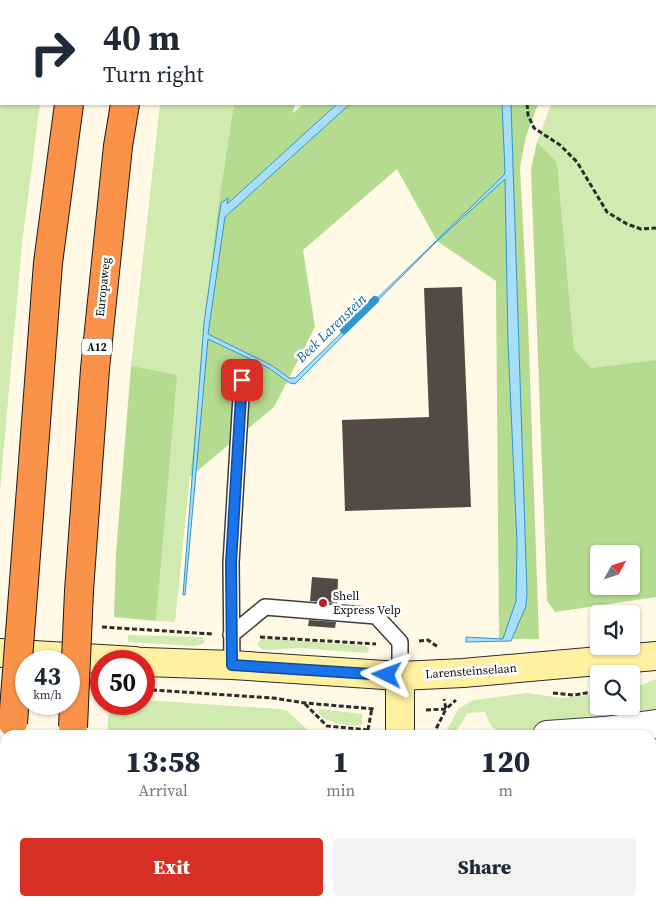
<!DOCTYPE html>
<style>
body{margin:0;font-family:"Source Serif 4",serif;background:#f2f2f3;color:#1f2937;height:100vh;display:flex;flex-direction:column;font-size:19px;white-space:nowrap}
*{box-sizing:border-box;margin:0}
p{font-size:16px;color:#747a83}
.icon{flex:none;width:28px;height:28px;fill:none;stroke:currentColor;stroke-width:2;stroke-linecap:round;stroke-linejoin:round}
.map{position:relative;flex:1;overflow:hidden}
.drawer{position:absolute;left:0px;top:730px;width:656px;height:176px;display:flex;flex-direction:column;background:#fff;border-radius:15px 15px 0 0;box-shadow:0 1px 4px #0004}
.drawer>*{flex:none}
.banner{position:absolute;left:0px;top:0px;width:656px;height:105px;box-shadow:0 1px 4px #0004;background:#fff;color:#1f2937;overflow:hidden}
.needle{width:32px;rotate:50deg}
.fabs{position:absolute;left:590px;top:545px;display:grid;gap:10px}
.fabs a{display:grid;place-items:center;width:50px;height:50px;border-radius:5px;background:#fff;box-shadow:0 1px 4px #0004;font-size:25px}
.speed{position:absolute;left:15px;top:650px;display:flex;gap:10px;font-size:25px;font-weight:700;text-align:center}
.speed>*{display:grid;place-content:center;width:65px;height:65px;border-radius:50%;background:#fff;box-shadow:0 1px 4px #0004;line-height:1}
.speed small{font-size:12px;font-weight:400}
.speed .limit{border:8px solid #d22;background:#fff;color:#111}
.pin{position:absolute;display:grid;place-items:center;width:42px;height:42px;color:#fff;margin:-21px;border-radius:10px;box-shadow:0 2px 8px #0006}
.me{position:absolute;width:55px;margin:-28px;rotate:273deg;stroke-linejoin:round;filter:drop-shadow(0 0 4px #0008)}
.turn{display:flex;align-items:center;gap:18px;height:105px;padding:0 20px;font-size:22px}
.turn .icon{width:65px;height:65px;stroke-width:2.5}
.turn b{display:block;font-size:35px;line-height:42px}
.eta{display:flex;justify-content:space-evenly;align-items:center;height:85px;text-align:center}
.eta b{font-size:30px;font-weight:800;line-height:35px}
.primary-button{display:flex;gap:10px;margin-top:auto;padding:10px 20px}
.primary-button a{flex:1;height:58px;border-radius:5px;background:#d93025;color:#fff;font-size:20px;font-weight:800;line-height:58px;text-align:center}
.primary-button a+a{background:#f2f2f3;color:#1f2937}
.map>svg:first-child{display:block}
.green{fill:#d0eab0}
.forest{fill:#b4db8f;fill-rule:evenodd}
.water{fill:#a9def8;stroke:#2e97d2}
.lines{fill:none;stroke-linecap:round;stroke-linejoin:round}
.stream{stroke:#2e97d2;stroke-width:8}
.building{fill:#534a46}
.lane-casing{stroke:#3d3d3d;stroke-width:18}
.street-casing{stroke:#3d3d3d;stroke-width:30}
.secondary-casing{stroke:#2c2c2c;stroke-width:30}
.highway-casing{stroke:#1b1b1b;stroke-width:30}
.path{stroke:#2c2c2c;stroke-width:3;stroke-dasharray:5 2.5;stroke-linecap:butt}
.lane{stroke:#fff;stroke-width:15}
.street{stroke:#fff;stroke-width:28}
.secondary{stroke:#fff1a1;stroke-width:28}
.highway{stroke:#fa9349;stroke-width:28}
.highway-bridge-casing{stroke:#1b1b1b;stroke-width:30;stroke-linecap:butt}
.highway-bridge{stroke:#fa9349;stroke-width:28}
.route-casing{stroke:#114b97;stroke-width:12}
.route{stroke:#1a73e8;stroke-width:9}
.poi-dot{fill:#bd1e2c;stroke:#fff;stroke-width:2}
.labels{text-anchor:middle;dominant-baseline:central;stroke-width:5;stroke-linejoin:round;paint-order:stroke}
.shield{fill:#fff;stroke:#545454;stroke-width:1}
.shield-label{font-size:11px;font-weight:bold;fill:#0a0a0a}
.street-label{font-size:12px;fill:#0a0a0a;stroke:#fff}
.poi-label{font-size:12px;fill:#0a0a0a;stroke:#fff;text-anchor:start}
.water-label{font-size:14px;font-style:italic;fill:#10669e;stroke:#fff}
</style>
<div class="map">
<svg width="656" height="906" viewBox="0 0 656 906">
<rect width="100%" height="100%" fill="#fff9e6"/>
<!-- green -->
<path class="green" d="M0 0H53L1 1V104H40L22 244 0 491Z
M623 0H656V360L591 368 574 349 557 162 537 142 551 104H655V1H622Z
M160 104H234L216 221 175 622 156 621 161 553 131 366Z
M128 635 202 637 205 642 200 645 194 646 128 642Z
M262 638 365 646 368 647 369 651 366 653 300 648 264 650 259 647 258 643Z
M656 679V714L508 733C492 733 490 723 485 712L467 713C462 723 457 735 444 735L459 708 474 700 527 693 561 698 599 694V706H631V689Z
M144 700 280 709 287 711 310 732 340 735H107L109 704H144Z
M319 709 362 714V725C349 726 328 724 318 713Z
M100 901H375V906H100Z"/>
<!-- forest -->
<path class="forest" d="M234 104H295L293 113 303 104H538L526 136 520 167 528 320 539 639H499L496 281 437 241 397 169 303 250 315 327 274 407 190 477 216 221Z
M537 142 557 162 574 349 591 368 656 360V597L555 612 547 601 531 169ZM599 554H631V586H599Z
M131 366 177 375 156 621 114 617 116 553Z"/>
<!-- water -->
<path class="water" d="M337 104H350L225 217 208 334 271 365 289 378H295L504 175 505 171 502 104H511L527 593 526 606 511 641 466 642V637L503 639 516 601 517 543 508 343 505 179 435 243 295 384 290 383 267 367 208 339 185 595H183L204 323 221 203 228 198 227 204 236 196Z"/>
<g class="lines">
<!-- stream -->
<path class="stream" d="M344 330 375 300"/>
</g>
<!-- building -->
<path class="building" d="M462 287 471 507 345 511 342 420 429 417 424 288Z
M312 577 338 579 337 603 310 601Z
M309 620 336 622 335 628 308 626Z"/>
<g class="lines">
<!-- lane casing -->
<g class="lane-casing">
<path id="lane" d="M231 635 265 607 376 616 400 642V676
M232 665 231 563 242 380"/>
</g>
<!-- street casing -->
<g class="street-casing">
<path id="street" d="M547 735 604 731 656 724"/>
</g>
<!-- secondary casing -->
<g class="secondary-casing">
<path id="secondary" d="M0 653 135 661
M144 662 232 665 400 676 463 673 656 656
M400 735V676
M403 901V906"/>
</g>
<!-- highway casing -->
<g class="highway-casing">
<path id="highway" d="M82 1V0
M141 1V0
M24 581 48 263 69 104
M79 591 95 369 118 146 125 104
M12 906V901
M67 906V901"/>
</g>
<!-- path -->
<path class="path" d="M516 0V1
M310 1V0
M330 1 332 0
M527 104 528 115 534 128 560 145 577 162 607 212 627 224 641 229 656 228
M102 627 213 634
M260 637 376 644
M419 641 428 640 438 647
M152 690 273 698 305 703 375 709
M553 693 574 695 599 691
M305 704 327 726 368 730 374 735
M426 710 446 709 456 700
M368 730 372 708
M433 735 446 709 444 699"/>
<!-- lane -->
<use href="#lane" class="lane"/>
<!-- street -->
<use href="#street" class="street"/>
<!-- secondary -->
<use href="#secondary" class="secondary"/>
<!-- highway -->
<use href="#highway" class="highway"/>
<!-- highway-bridge casing -->
<g class="highway-bridge-casing">
<path id="highway-bridge" d="M13 723 24 581
M73 727 79 591"/>
</g>
<!-- highway-bridge -->
<use href="#highway-bridge" class="highway-bridge"/>
</g>
<g class="lines">
<!-- route casing -->
<g class="route-casing">
<path id="route" d="M242 380 231 563 232 665 387 675"/>
</g>
<!-- route -->
<use href="#route" class="route"/>
</g>
<!-- markers -->
<circle class="poi-dot" cx="323" cy="603" r="5"/>
<g class="labels">
<!-- shield labels -->
<rect class="shield" x="82" y="338.5" width="30" height="17" rx="4"/>
<g class="shield-label">
<text x="97" y="347">A12</text>
</g>
<!-- street labels -->
<g class="street-label">
<text transform="translate(103 287) rotate(-84)">Europaweg</text>
<text transform="translate(471 671) rotate(-4)">Larensteinselaan</text>
</g>
<!-- poi labels -->
<g class="poi-label">
<text x="333" y="596">Shell<tspan x="333" dy="14">Express Velp</tspan></text>
</g>
<!-- water labels -->
<g class="water-label">
<text transform="translate(331 328) rotate(-44)">Beek Larenstein</text>
</g>
</g>
</svg>
<div class="fabs">
<a><svg class="needle" viewBox="-14 -14 28 28"><path d="M0-13l5 13h-10z" fill="#e53935"/><path d="M0 13l5-13h-10z" fill="#747a83"/></svg></a>
<a><svg class="icon" aria-label="sound" viewBox="0 0 24 24"><path d="M4 9h4l5-4v14l-5-4H4zM17 9q2 3 0 6"/></svg></a>
<a><svg class="icon" aria-label="search" viewBox="0 0 24 24"><circle cx="10" cy="10" r="6"/><path d="M15 15l6 6"/></svg></a>
</div>
<div class="speed"><div>43<small>km/h</small></div><div class="limit">50</div></div>
<div class="pin" style="left:242px;top:380px;background:#d93025"><svg class="icon" aria-label="arrive" viewBox="0 0 24 24"><path d="M6 21V4h12l-3 4 3 4H6"/></svg></div>
<svg class="me" style="left:387px;top:675px" viewBox="-20 -20 40 40"><path d="M0-17L14 15 0 8-14 15z" fill="#1a73e8" stroke="#fff" stroke-width="4"/></svg>
<div class="banner">
<div class="turn"><svg class="icon" aria-label="right" viewBox="0 0 24 24"><path d="M7 20v-9h11M14 6l5 5-5 5"/></svg><div><b>40 m</b>Turn right</div></div>
</div>
<section class="drawer">
<div class="eta">
<div><b>13:58</b><p>Arrival</p></div>
<div><b>1</b><p>min</p></div>
<div><b>120</b><p>m</p></div>
</div>
<div class="primary-button"><a>Exit</a><a>Share</a></div>
</section>
</div>
